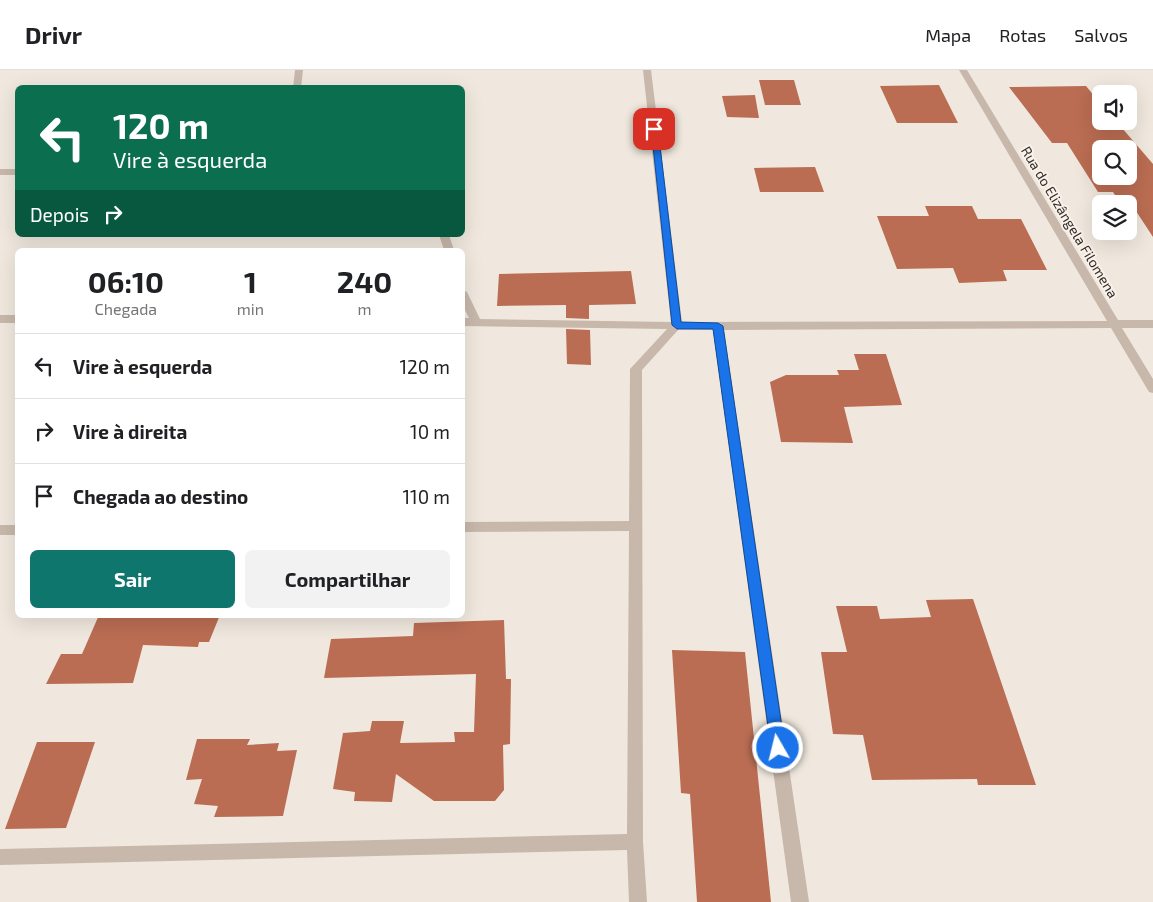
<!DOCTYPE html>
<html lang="pt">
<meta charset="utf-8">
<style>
body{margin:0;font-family:"Exo 2",sans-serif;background:#f2f2f2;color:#202124;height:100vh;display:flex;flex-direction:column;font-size:19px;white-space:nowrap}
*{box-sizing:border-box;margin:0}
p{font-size:16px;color:#757577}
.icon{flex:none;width:28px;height:28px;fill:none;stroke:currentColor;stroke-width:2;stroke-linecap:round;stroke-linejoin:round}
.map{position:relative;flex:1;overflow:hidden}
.details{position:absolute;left:15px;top:178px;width:450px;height:370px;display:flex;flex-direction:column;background:#fff;border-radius:8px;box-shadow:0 5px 20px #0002}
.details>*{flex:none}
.guide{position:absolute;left:15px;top:15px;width:450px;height:152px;border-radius:8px;box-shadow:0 5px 20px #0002;background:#0b6e4f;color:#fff;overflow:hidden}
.buttons{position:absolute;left:1092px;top:15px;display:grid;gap:10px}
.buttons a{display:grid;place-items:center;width:45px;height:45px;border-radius:8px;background:#fff;box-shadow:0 5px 20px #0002;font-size:25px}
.pin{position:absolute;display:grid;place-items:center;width:42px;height:42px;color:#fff;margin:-21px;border-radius:10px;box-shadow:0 2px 8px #0006}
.me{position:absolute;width:55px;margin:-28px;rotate:352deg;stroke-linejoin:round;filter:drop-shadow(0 0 4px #0008)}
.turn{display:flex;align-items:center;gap:18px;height:105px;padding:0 15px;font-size:22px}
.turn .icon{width:65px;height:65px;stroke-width:2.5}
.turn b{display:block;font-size:35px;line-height:42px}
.then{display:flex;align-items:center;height:48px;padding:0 15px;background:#0003;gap:10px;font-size:19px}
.eta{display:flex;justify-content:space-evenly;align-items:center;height:85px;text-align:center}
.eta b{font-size:30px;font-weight:700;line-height:35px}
.cta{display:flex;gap:10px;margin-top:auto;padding:10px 15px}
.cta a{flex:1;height:58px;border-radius:8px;background:#0f766e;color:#fff;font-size:20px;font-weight:700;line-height:58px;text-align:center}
.cta a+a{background:#f2f2f2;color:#202124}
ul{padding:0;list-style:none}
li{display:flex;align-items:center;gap:15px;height:65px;padding:0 15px;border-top:1px solid #e0e0e0}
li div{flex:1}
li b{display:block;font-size:19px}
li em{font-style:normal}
header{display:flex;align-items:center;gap:30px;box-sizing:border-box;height:70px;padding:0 25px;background:#fff;border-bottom:1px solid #e0e0e0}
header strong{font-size:24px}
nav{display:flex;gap:28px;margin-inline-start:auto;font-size:18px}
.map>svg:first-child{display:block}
.building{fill:#ba6d52;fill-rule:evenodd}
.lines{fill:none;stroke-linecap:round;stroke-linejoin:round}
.minor{fill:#c7b8ab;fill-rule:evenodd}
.route{fill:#1a73e8;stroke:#114b97}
.labels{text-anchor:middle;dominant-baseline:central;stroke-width:4;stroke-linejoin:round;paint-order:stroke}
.far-street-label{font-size:14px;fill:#362e2a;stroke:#f8f2ea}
</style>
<header>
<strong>Drivr</strong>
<nav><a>Mapa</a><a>Rotas</a><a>Salvos</a></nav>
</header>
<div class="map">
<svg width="1153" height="832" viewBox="0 0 1153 832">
<rect width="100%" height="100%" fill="#f0e8de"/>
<!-- building -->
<path class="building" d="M759 10H794L801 35H765Z
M939 15 958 53H897L880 16Z
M1086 16 1101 34V51H1116L1153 94V167L1132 135 1121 134 1113 122H1098L1067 73H1052L1009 17ZM1101 79H1129V106H1101Z
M755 25 759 48 727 47 722 26Z
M815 97 824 122H760L754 98Z
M925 136H972L978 149H1021L1047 200H1003L1007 211 959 213 953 198 897 199 877 146H929Z
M631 201 636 234 589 235V249L566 248V235L497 236 499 204Z
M566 259 590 260 591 295 567 294Z
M854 284H886L902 335 844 337 853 373 781 372 770 312 786 305H839L837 300H859Z
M973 529 1036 715H978L977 709 872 710 863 665 833 664 821 582H847L836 536H877L880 549 931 547 926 530Z
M99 545H220L209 572H199L198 577 143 575 133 613 46 614 61 584H82Z
M504 550 506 609H511L510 674 503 675 504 720 495 731H434L396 704 392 732 354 731 355 722 333 719 343 663 370 661 372 651H404L400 673 455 672 454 662H474L476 604 324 608 331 569 413 566 414 553Z
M672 580 745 582 771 832H697L690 724 681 723Z
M197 669H250L247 675 279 673 277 681 297 680 283 746 214 747 218 736 194 734 202 709 186 710Z
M37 672H95L66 758 5 759Z"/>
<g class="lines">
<!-- minor -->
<path class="minor" d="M295 0H303L301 18H293Z
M643 0H651L682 252 1107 251 959 0H967L1118 250H1153V258H1122L1153 309V323L1149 322 1111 258 724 260 809 832H791L713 260 679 259 642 300 643 772 647 832H629L627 780 0 795V779L627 764 629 461 462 462V452L629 451 630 299 667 259 462 256V248H469L462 234V219L467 222 480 249 671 252Z
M0 99H18V105H0Z
M439 165H449L454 180H444Z
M0 245H18V253H0Z
M0 455H18V465H0Z"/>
</g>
<!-- route -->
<path class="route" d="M651 57 658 59 681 252 718 253 723 256 785 678 783 683 778 685 773 683 771 678 713 259H677L672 255Z"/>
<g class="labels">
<!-- far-street labels -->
<g class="far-street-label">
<text transform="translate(1070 152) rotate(59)">Rua do Elizângela Filomena</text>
</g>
</g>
</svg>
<div class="buttons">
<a><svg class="icon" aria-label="sound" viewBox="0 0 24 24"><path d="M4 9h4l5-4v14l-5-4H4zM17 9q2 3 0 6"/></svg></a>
<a><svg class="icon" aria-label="search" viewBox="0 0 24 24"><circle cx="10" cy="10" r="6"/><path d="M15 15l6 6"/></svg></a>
<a><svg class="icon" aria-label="layers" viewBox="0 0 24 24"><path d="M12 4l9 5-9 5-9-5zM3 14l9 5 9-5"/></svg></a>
</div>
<div class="pin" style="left:654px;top:59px;background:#d93025"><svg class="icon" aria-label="arrive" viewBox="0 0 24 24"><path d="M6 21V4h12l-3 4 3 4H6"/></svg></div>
<svg class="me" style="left:778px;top:678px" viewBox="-20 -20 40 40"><circle r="17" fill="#1a73e8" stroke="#fff" stroke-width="3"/><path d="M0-11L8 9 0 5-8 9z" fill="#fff"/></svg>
<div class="guide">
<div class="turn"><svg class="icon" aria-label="left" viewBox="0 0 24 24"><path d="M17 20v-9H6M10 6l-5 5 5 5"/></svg><div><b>120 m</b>Vire à esquerda</div></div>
<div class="then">Depois<svg class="icon" aria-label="right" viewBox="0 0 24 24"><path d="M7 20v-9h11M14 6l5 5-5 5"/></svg></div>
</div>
<section class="details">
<div class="eta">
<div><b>06:10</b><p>Chegada</p></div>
<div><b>1</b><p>min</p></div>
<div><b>240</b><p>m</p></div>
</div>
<ul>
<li><svg class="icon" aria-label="left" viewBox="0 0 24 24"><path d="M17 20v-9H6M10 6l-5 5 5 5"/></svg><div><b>Vire à esquerda</b></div><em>120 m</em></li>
<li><svg class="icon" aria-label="right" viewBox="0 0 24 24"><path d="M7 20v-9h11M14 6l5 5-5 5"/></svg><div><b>Vire à direita</b></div><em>10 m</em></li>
<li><svg class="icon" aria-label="arrive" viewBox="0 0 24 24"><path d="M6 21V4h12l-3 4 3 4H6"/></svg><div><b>Chegada ao destino</b></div><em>110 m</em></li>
</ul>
<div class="cta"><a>Sair</a><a>Compartilhar</a></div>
</section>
</div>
